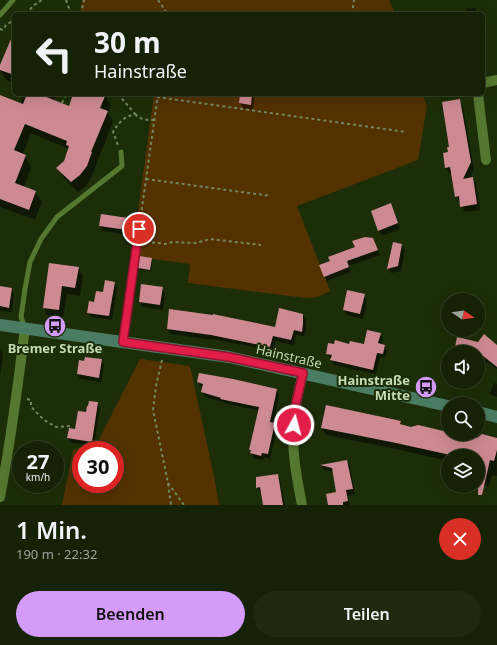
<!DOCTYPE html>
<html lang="de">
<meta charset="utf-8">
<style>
body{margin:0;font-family:"Noto Sans",sans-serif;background:#1e2a10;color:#f1f3f6;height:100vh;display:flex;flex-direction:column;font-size:15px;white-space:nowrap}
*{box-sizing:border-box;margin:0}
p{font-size:13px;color:#9da49b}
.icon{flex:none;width:22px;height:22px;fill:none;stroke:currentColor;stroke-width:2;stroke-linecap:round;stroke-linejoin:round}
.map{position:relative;height:505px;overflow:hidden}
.drawer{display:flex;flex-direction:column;background:#152206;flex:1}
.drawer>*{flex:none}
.banner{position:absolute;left:12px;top:12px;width:473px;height:84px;border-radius:6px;box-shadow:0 4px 16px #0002,0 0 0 1px #343f28;background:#152206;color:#f1f3f6;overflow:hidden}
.needle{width:26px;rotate:103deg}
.controls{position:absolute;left:441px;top:293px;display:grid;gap:8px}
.controls a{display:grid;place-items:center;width:44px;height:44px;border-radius:50%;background:#152206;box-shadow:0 4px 16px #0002,0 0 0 1px #343f28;font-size:20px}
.speed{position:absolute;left:12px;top:441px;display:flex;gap:8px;font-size:20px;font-weight:700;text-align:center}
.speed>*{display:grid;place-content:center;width:52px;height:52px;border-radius:50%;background:#152206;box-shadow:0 4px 16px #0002,0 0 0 1px #343f28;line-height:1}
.speed small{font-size:10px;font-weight:400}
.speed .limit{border:6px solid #d22;background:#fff;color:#111}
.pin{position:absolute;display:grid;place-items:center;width:34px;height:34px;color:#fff;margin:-17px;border:2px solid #fff;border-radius:50%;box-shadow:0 1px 4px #0007}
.me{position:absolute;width:44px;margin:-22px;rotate:7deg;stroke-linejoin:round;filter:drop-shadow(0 0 3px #0008)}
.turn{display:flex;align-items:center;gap:14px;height:84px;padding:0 16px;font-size:18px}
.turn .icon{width:52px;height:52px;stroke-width:2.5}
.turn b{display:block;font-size:28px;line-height:34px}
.round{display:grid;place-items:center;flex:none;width:42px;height:42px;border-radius:21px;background:#1e2a10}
.head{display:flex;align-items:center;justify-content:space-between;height:68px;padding:0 16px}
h1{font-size:24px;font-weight:600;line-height:30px}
.button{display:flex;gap:8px;margin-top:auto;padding:8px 16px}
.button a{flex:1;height:46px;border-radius:24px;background:#d59bfb;color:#111;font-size:16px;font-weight:600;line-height:46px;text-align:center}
.button a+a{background:#1e2a10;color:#f1f3f6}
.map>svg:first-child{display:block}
.green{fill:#533200;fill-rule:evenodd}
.shadow{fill:#0007}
.building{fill:#cd8a92}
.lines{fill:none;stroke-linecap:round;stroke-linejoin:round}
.path{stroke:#748762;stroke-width:2;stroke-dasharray:3 3;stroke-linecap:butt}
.lane{stroke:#557830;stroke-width:5}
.street{stroke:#557830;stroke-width:10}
.secondary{stroke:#4a7c63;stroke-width:12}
.route-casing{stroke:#92132f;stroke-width:10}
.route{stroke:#e11d48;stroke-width:7}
.labels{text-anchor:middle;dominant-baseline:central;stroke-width:4;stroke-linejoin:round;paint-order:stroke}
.poi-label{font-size:13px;font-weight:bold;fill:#c5d9b4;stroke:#1c2e08}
.street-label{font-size:13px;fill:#c5d9b4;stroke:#1c2e08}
</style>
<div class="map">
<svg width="497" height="505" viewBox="0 0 497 505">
<rect width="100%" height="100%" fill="#1c2e08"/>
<!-- green -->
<path class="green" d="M82 0H389L395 14H80Z
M154 94H422L427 106 418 160 297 206 330 291 318 297 306 298 188 283 190 264 132 256Z
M140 359 190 366 215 481 219 505H62L73 450 95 447ZM81 450H115V484H81Z"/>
<!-- shadow -->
<path class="shadow" d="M475 8 477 14H467L466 9Z
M14 34V83L6 80 0 70Z
M24 94H57L54 101 69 108 80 94H103L105 95 111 105 108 113 113 122 97 162V163L92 176 86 186 78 192 64 178 58 168 64 161 69 149 31 133 23 154 25 156 31 167 24 187 35 192 42 202 35 220 0 207V96L20 105Z
M241 94H255L253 110 243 108 240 103Z
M460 100 463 107 474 169 469 179 473 178 476 184 480 210 465 212 456 196 452 174H450L446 168 444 154 449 153Z
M393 210 400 229 382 236 379 231Z
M128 219 131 224 129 235 103 231 100 226Z
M373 239 380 255 349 266 351 272 327 281 325 276 331 262Z
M393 243 402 245 405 250 401 271 391 273 388 268Z
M151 259 152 262 151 271 140 270 139 268Z
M50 264 78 268 83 276 80 296 67 294 63 318 48 316 44 308Z
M114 283 117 288 112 320 91 317 88 312 95 303Z
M142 285 162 288 165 293 163 310 143 307 140 302Z
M0 287 11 289 14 294 12 312 0 311Z
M364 295 367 301 363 319 347 315 344 310Z
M303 315 306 320V330L304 336 296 335 294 345 275 341 273 351 213 339V340L170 334 168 329 276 328Z
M380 334 383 338 381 345H384L387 350 385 358 380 357 376 374 334 365 332 360V359L330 358 327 354 350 345H365Z
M497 346V368L496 369 488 362 483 367 478 366V352H455Z
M0 349 3 354 0 376Z
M101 360 104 365 101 382 80 379 78 374 80 361 85 362Z
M198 382 277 390 279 395 273 424H274L277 429 270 459 264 457 263 460 254 458 250 450 259 411 224 403 223 402 205 397 202 392 203 387H201Z
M494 383 497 384V397L491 395 490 393Z
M97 403 100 408 94 446 71 443 68 438 76 430 87 413Z
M400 422 402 425 411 428 448 433V434H454L477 439H497V476L492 475 490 483 488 487 478 481V456H448V461L401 450 326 435 322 428Z
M347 461 350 466 355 494 348 496 350 505H329L338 493 334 472 324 470 321 465Z
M277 475 280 479 285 505H264L261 492H260L257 487Z"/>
<!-- building -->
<path class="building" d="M14 32V75L0 70V65Z
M27 94H39L69 106 73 94H106L100 108 108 111 91 152H92L87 166 80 175 71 182 56 168 64 161 69 146 66 145 67 141 25 124 14 150 26 155 15 183 36 191 29 210 0 199V95L23 104Z
M240 94H252L251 105 239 103Z
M460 99 471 162 463 179 473 177 477 204 460 207 459 196 455 197 450 167 445 168 443 153 448 152 447 147H449L442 102Z
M391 203 398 223 378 231 371 211Z
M101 214 128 218 127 230 99 226Z
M365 237 373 238 378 250 347 261 349 267 324 277 319 265 330 261 328 257 355 247 352 241Z
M393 242 402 244 398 266 387 269Z
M139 256 152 258 150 270 138 268Z
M49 263 79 267 75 288 62 286 59 310 43 308Z
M105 280 115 282 109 316 87 313 89 301 94 302 96 291 103 292Z
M141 284 163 287 160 305 139 302Z
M0 286 12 288 9 308 0 306Z
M347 290 365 294 360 314 343 310Z
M279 308 303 314V324L302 332 294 330 291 340 273 336 270 347 211 335 167 329 169 309 213 315V314L275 327Z
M367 330 381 333 378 343 385 345 383 354 377 353 373 370 330 360 332 355 326 354 328 343 334 344 335 340 349 344 350 341 364 344Z
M484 334 497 345V367L483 356 478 362V352H454L457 337 478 342Z
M85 357 102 359 99 378 77 374 79 360 84 361Z
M199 373 233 379 277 389 270 422 275 423 268 454 262 453 261 456 250 453 251 450H249L259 407 220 399 221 398 201 392 203 384 197 382Z
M89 401 98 402 92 442 67 438 69 428 75 429 78 411 86 412 87 406H88Z
M326 405 401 421 400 424 411 427 418 425 448 432V434H459L477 438 482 434 497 438V450L494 461 490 460 482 495H478V456H455L396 443 321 428Z
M347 460 353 489 346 490 348 501 343 502V505H328L326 494 336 492 332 468 320 465Z
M278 474 283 505H263L260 487 256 488V477Z"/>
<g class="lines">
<!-- path -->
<path class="path" d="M66 0 71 14
M158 0 165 10 166 14
M26 14 34 5 42 0
M81 14 84 0
M352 14 354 0
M0 29 3 30 6 25 14 20
M118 94 135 114C124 117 119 122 113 132L118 145
M157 97 406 132
M62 103 66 94
M135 114C141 120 146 120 154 120
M146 179 271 196
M140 222 158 94
M146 242 168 244 172 242 196 243 210 239 261 245
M162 360 156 386 153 410 168 483 171 505
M27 399 31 400V406L34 410 44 420 56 427 70 426
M168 483 184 505"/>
<!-- lane -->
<path class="lane" d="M0 15 13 0
M25 328 21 317 25 289 30 262 41 239 57 217 122 166 121 152
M123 342 139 229"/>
<!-- street -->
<path class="street" d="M483 83 497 80
M478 94 486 160
M0 497C11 441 18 385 25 328
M302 505C296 474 290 444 295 413 296 399 300 386 303 373"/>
<!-- secondary -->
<path class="secondary" d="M0 325 229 357 448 406
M478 412 497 417"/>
</g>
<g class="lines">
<!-- route casing -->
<g class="route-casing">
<path id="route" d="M139 229 123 342 229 357 303 373 294 412V425"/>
</g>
<!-- route -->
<use href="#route" class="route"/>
</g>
<!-- icons -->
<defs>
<g id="bus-disc" transform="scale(1.15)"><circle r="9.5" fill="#d59bfb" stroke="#1c2e08"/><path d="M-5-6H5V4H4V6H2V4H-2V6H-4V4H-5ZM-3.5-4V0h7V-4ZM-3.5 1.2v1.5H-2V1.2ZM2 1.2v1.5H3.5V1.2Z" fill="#111"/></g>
</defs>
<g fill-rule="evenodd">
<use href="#bus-disc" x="55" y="326"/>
<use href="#bus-disc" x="426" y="387"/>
</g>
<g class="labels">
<!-- poi labels -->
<g class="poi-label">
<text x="55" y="348">Bremer Straße</text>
<text x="410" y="380" text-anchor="end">Hainstraße<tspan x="410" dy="15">Mitte</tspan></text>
</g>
<!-- street labels -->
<g class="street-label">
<text transform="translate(289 356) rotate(13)">Hainstraße</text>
</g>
</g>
</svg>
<div class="controls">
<a><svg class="needle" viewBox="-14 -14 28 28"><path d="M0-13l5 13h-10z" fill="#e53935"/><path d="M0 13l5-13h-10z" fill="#9da49b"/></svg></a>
<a><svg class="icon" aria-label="sound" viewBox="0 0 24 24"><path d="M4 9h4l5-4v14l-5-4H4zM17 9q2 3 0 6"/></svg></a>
<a><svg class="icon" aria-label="search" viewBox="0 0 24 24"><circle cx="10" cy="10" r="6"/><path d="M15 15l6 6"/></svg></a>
<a><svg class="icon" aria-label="layers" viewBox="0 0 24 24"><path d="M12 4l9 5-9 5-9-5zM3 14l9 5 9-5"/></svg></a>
</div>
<div class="speed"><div>27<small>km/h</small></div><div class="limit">30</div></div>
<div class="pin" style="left:139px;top:229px;background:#d93025"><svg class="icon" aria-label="arrive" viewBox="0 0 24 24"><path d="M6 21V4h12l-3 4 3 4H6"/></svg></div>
<svg class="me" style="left:294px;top:425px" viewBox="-20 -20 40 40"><circle r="17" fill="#e11d48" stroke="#fff" stroke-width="3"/><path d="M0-11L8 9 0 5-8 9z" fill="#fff"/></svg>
<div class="banner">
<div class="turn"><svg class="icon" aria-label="left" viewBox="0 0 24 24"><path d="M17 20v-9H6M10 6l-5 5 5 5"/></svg><div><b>30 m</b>Hainstraße</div></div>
</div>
</div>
<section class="drawer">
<div class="head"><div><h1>1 Min.</h1><p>190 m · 22:32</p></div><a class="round" style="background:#d93025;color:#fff"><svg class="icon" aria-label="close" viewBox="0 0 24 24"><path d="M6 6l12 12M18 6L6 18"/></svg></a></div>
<div class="button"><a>Beenden</a><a>Teilen</a></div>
</section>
